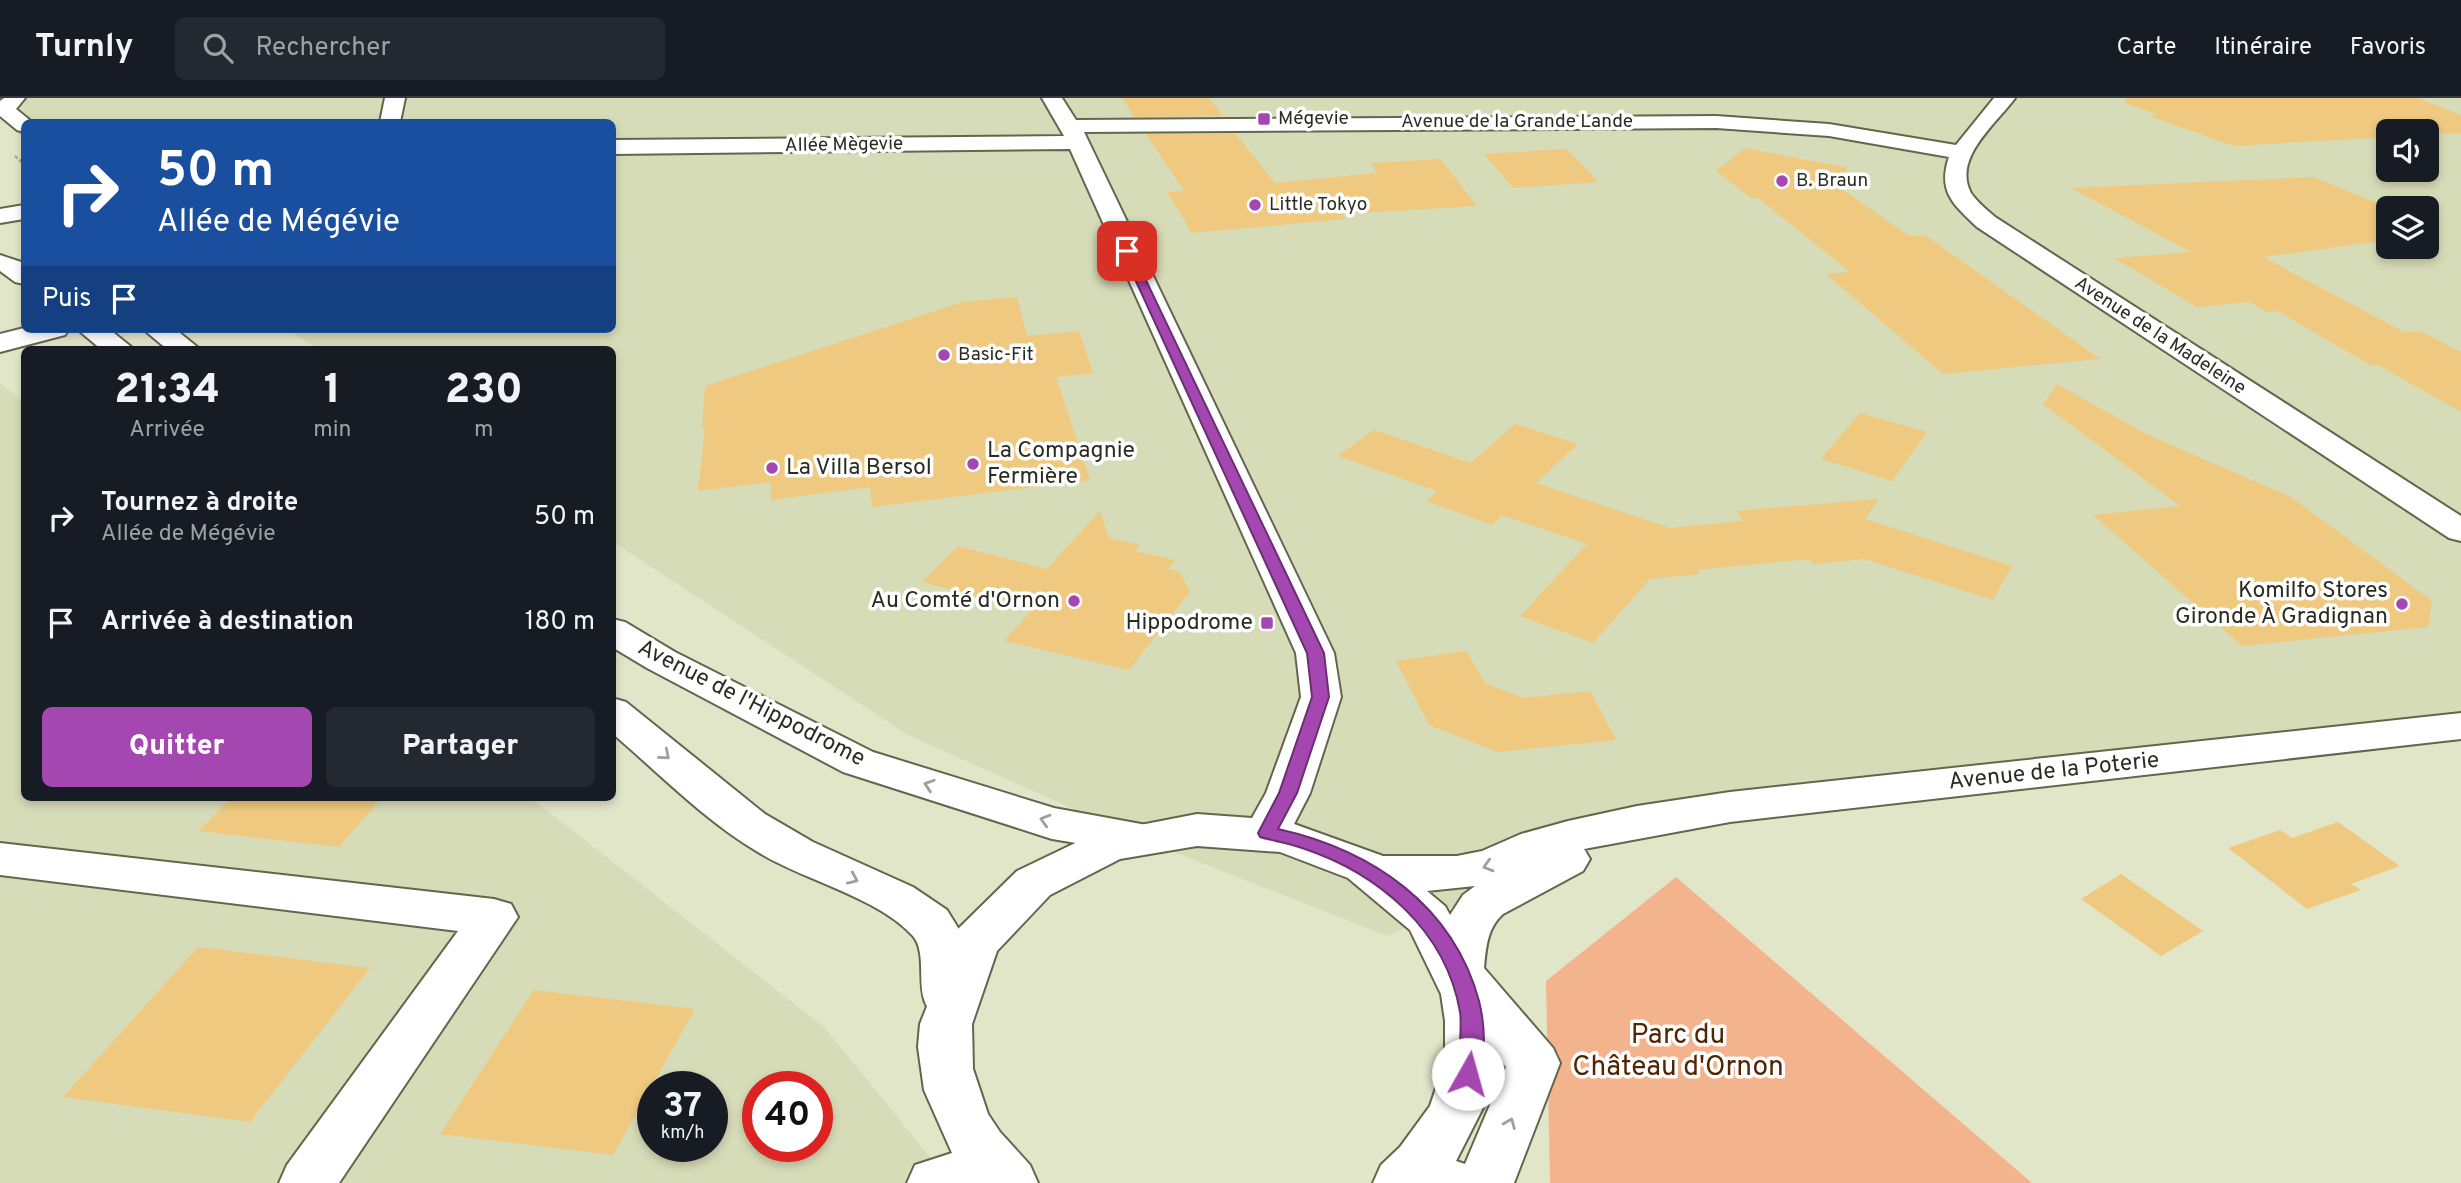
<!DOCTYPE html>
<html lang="fr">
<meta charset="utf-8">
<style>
body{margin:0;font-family:Overpass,sans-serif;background:#242831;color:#f1f3f6;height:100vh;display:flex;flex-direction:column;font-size:26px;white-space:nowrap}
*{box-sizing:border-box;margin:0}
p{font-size:23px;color:#9ea1a6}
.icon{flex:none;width:38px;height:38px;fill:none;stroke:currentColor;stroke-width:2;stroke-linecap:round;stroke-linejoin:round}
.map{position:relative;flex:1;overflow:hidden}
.panel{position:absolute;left:21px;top:248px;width:595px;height:455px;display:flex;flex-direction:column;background:#171b24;border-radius:10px;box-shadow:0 4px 10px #0003}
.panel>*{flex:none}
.banner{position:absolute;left:21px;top:21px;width:595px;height:214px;border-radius:10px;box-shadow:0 4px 10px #0003;background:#1a4fa0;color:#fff;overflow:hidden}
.controls{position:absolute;left:2376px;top:21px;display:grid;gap:14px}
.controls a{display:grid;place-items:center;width:63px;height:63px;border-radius:10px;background:#171b24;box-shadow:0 4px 10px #0003;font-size:35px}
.speed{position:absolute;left:637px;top:973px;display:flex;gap:14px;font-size:35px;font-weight:700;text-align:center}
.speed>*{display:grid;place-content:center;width:91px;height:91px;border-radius:50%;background:#171b24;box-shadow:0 4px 10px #0003;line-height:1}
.speed small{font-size:18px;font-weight:400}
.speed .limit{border:10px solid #d22;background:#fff;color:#111}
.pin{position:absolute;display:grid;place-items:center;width:60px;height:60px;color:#fff;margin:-30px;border-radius:14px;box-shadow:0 4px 10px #0006}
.me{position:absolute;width:77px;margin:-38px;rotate:7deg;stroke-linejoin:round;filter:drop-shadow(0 0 5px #0008)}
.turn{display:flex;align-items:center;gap:24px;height:147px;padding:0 21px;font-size:32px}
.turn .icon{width:91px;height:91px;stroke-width:2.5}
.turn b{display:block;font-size:49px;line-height:60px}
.then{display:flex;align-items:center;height:66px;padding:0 21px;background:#0003;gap:14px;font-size:26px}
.eta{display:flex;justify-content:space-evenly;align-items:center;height:119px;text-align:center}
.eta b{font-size:42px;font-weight:800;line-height:49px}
.cta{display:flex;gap:14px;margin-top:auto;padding:14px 21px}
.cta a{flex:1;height:80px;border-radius:10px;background:#a547b1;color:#fff;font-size:28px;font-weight:800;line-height:80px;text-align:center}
.cta a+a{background:#242831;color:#f1f3f6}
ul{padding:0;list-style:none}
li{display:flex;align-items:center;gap:21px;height:105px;padding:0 21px}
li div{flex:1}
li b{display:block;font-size:26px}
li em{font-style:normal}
header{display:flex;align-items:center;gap:42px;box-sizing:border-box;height:98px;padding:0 35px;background:#171b24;border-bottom:2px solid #363941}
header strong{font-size:33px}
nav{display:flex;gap:38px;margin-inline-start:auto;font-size:24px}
.search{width:490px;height:63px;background:#242831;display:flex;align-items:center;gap:18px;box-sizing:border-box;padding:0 24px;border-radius:10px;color:#9ea1a6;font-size:26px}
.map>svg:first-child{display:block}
.built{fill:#d7dcb8;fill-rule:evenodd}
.green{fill:#f3b48d}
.building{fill:#efc97f}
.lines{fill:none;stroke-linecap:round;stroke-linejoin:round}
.minor-casing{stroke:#63664d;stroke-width:4}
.major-casing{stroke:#63664d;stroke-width:4}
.path{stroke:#a9ad95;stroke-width:2.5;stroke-dasharray:3.5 2;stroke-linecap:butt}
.minor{fill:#fff;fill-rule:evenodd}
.major{fill:#fff;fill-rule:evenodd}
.oneway{stroke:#a0a09b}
.route{fill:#a547b1;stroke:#6b2e73;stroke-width:2}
.poi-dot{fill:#a547b1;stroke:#fff;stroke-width:2.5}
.labels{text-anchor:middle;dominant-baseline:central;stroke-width:7;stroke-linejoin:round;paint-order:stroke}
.far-poi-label{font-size:19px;fill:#2b2c21;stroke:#fff;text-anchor:start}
.far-street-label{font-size:19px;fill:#2b2c21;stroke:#fff}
.poi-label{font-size:23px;fill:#2b2c21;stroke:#fff;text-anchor:end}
.street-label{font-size:23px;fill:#2b2c21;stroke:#fff}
.near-park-label{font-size:28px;fill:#512502;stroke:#fff}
</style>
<header>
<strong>Turnly</strong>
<div class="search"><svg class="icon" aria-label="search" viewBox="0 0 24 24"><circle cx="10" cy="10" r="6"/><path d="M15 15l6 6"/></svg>Rechercher</div>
<nav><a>Carte</a><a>Itinéraire</a><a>Favoris</a></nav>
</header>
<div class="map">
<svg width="2461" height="1085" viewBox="0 0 2461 1085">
<rect width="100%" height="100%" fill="#e2e6c9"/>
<!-- built -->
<path class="built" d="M0 0H2461V628L1647 721 1387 838 1136 739 908 637 613 444 612 252H319L287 231H612V24H24V41L0 20ZM2389 33H2427V72H2389ZM2389 110H2427V149H2389Z
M0 285 24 304V700H531L825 930 951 1085H0ZM653 989H712V1048H653ZM758 989H817V1048H758Z"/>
<!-- green -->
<path class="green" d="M1676 779 2032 1085H1550L1546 883Z"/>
<!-- building -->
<path class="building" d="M1122 0H1209L1223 18 1134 19Z
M2126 0H2418L2461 17V35L2427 37V33H2389V39L2234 48 2149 18 2157 16 2125 5Z
M1146 36H1236L1275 85 1377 75 1371 65 1441 61 1477 108 1343 116 1346 121 1192 135 1167 94 1184 93Z
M1745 50 1848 70 1833 85 1909 138 1925 137 2100 261 1943 276 1826 176 1850 174 1758 100H1751L1716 73Z
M1566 51 1599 84 1513 90 1484 56Z
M2313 79 2389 110V142L2263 159 2404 234 2421 233 2461 254V314L2378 267 2372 268 2278 213 2267 214 2249 204 2197 209 2114 160 2191 154 2071 90Z
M1017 199 1027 238 1079 233 1093 275 1056 279 1090 382 872 409 870 389 771 402V384L698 393 705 330H702L705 288 963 204Z
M2057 286 2146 336 2291 399 2432 503 2428 529 2242 548 2093 417 2180 408 2043 306Z
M1860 315 1927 334 1892 383 1821 361Z
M1515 326 1578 346 1536 385 1670 430 1743 423 1736 413 1879 401 1865 421 2012 468 1993 502 1864 461 1813 466 1809 461 1697 472 1700 476 1650 481 1593 545 1520 518 1587 446 1502 417 1492 427 1426 403 1437 393 1338 358 1374 332 1471 365Z
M1100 413 1109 440 1140 447 1134 453 1175 462 1168 471 1180 474 1190 494 1129 572 1004 543 1031 513 922 484 958 448 1047 471Z
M1466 553 1485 585 1523 600 1590 593 1616 642 1498 654 1429 627 1396 563Z
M231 700H382L339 749 199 733Z
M2338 724 2400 768 2351 786 2361 792 2307 811 2228 750 2280 732 2292 740Z
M2121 776 2203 833 2161 858 2081 801Z
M198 849 370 870 250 1024 63 999Z
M534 892 695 911 613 1057 440 1036Z"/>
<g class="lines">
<!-- minor casing -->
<g class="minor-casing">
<path id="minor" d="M4 0H25L16 11 32 24H24V34L17 32 0 18V3Z
M385 0H405L400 24H380Z
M1042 0H1062L1076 22 1716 18 1829 26 1956 47 1994 0H2015C1997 25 1952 60 1971 95 1977 104 1987 112 1995 119L2461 418V443L2449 440 1977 129C1954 107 1937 94 1949 59L1829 38 1716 30 1084 34 1334 555 1341 599 1310 695 1294 726 1383 758H1457L1482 753 1521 736 1568 723 1637 708 1730 694 2461 615V641L1730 724 1584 751 1590 761 1583 773 1503 816C1487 830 1486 850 1484 870L1553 950 1560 965 1514 1085H1373L1381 1067 1400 1049 1430 1008 1441 975 1445 949V923L1441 896 1410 832 1348 780 1280 754 1197 748 1120 761 1050 797 997 853 972 926 973 971 988 1016 1000 1034 1030 1067 1038 1085H907L915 1067 952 1055 924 992 918 949 920 926 958 831 1017 773 1094 736 1197 716 1252 720 1266 695 1301 599 1296 555 1070 51 612 56V42L1064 38ZM1475 788 1463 797 1450 817 1445 808 1427 793ZM1497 957 1506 969 1465 1066 1456 1063 1488 1000Z
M24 230V231H69L65 237 0 254V236Z
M0 745 494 801 511 806 518 819 339 1085H279L287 1067 458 833 0 777Z"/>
</g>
<!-- major casing -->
<g class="major-casing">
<path id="major" d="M24 107V121L0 125V111Z
M0 157 24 165V186L15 184 0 173Z
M77 231H109L135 252H102Z
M143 231H175L201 252H168Z
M612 521 625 524 675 554 873 654 1054 710 1152 728 1159 739 1152 750 1136 755 1052 741 843 674 647 570 612 549Z
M612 600 626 604 765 716 813 744 913 789 947 812 963 838 967 852 974 901 967 915 949 921 931 915C929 911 925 906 924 901 918 883 926 853 913 838 878 799 803 782 758 754 704 722 660 676 612 635Z"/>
</g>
<!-- path -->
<path class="path" d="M15 58 24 66"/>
<!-- minor -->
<use href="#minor" class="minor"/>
<!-- major -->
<use href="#major" class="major"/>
</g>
<!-- one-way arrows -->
<defs><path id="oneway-chevron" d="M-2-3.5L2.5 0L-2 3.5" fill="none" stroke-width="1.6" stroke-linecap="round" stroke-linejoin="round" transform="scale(1.75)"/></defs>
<g class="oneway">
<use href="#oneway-chevron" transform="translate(665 657) rotate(40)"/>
<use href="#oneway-chevron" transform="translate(929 687) rotate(-162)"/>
<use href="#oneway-chevron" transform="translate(1045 722) rotate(-164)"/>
<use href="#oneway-chevron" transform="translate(1488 768) rotate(164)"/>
<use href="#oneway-chevron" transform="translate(853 781) rotate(24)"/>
<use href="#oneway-chevron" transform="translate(1510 1025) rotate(-68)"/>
</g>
<!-- route -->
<path class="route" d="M1123 151 1132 153 1324 555 1329 599 1297 695 1278 731C1372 752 1453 807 1479 903 1485 927 1487 959 1476 982L1468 985 1460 982C1456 974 1463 930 1460 914 1446 832 1378 775 1302 750 1288 745 1274 743 1260 739L1258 735 1279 695 1312 599 1307 555 1122 153Z"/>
<!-- markers -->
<g class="poi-dot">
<rect x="1257" y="14" width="14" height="14" rx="3.5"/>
<circle cx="1782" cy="83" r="7"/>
<circle cx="1255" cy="107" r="7"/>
<circle cx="944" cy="257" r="7"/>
<circle cx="973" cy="366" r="7"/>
<circle cx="772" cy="370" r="7"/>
<circle cx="1074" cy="503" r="7"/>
<circle cx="2402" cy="506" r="7"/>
<rect x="1260" y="518" width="14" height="14" rx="3.5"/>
</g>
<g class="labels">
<!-- far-poi labels -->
<g class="far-poi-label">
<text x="1278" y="21">Mégevie</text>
<text x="1796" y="83">B. Braun</text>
<text x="1269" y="107">Little Tokyo</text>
<text x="958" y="257">Basic-Fit</text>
</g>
<!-- far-street labels -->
<g class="far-street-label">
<text x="1517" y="24">Avenue de la Grande Lande</text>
<text transform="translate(844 47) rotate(-1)">Allée Mègevie</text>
<text transform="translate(2160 238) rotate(33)">Avenue de la Madeleine</text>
</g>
<!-- poi labels -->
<g class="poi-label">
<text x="987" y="353" text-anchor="start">La Compagnie<tspan x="987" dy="26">Fermière</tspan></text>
<text x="786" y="370" text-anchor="start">La Villa Bersol</text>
<text x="2388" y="493">Komilfo Stores<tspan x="2388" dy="26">Gironde À Gradignan</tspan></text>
<text x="1060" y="503">Au Comté d'Ornon</text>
<text x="1253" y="525">Hippodrome</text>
</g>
<!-- street labels -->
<g class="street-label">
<text transform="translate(751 606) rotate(27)">Avenue de l'Hippodrome</text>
<text transform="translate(2054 674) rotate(-6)">Avenue de la Poterie</text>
</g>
<!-- near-park labels -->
<g class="near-park-label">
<text x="1678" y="938">Parc du<tspan x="1678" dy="32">Château d'Ornon</tspan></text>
</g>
</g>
</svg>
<div class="controls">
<a><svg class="icon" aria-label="sound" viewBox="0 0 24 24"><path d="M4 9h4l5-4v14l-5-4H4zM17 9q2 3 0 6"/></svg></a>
<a><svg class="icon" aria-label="layers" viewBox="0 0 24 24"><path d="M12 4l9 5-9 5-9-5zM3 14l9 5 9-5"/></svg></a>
</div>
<div class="speed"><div>37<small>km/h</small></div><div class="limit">40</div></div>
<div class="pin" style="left:1127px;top:153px;background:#d93025"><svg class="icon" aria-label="arrive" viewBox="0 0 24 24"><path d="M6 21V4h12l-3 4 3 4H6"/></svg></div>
<svg class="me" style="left:1468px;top:976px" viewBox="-20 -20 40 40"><circle r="19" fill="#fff"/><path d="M0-13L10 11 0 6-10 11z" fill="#a547b1"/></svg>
<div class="banner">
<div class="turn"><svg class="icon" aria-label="right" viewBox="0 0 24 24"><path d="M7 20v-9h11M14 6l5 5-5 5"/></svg><div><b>50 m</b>Allée de Mégévie</div></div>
<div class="then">Puis<svg class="icon" aria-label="arrive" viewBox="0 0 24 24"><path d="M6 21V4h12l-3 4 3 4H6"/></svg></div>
</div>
<section class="panel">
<div class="eta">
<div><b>21:34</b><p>Arrivée</p></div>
<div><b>1</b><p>min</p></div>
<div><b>230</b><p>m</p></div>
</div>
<ul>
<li><svg class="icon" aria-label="right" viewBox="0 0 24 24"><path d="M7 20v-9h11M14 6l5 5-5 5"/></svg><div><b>Tournez à droite</b><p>Allée de Mégévie</p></div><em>50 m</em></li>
<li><svg class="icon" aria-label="arrive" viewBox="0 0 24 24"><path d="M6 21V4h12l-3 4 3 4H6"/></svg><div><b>Arrivée à destination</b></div><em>180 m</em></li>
</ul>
<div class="cta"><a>Quitter</a><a>Partager</a></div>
</section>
</div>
